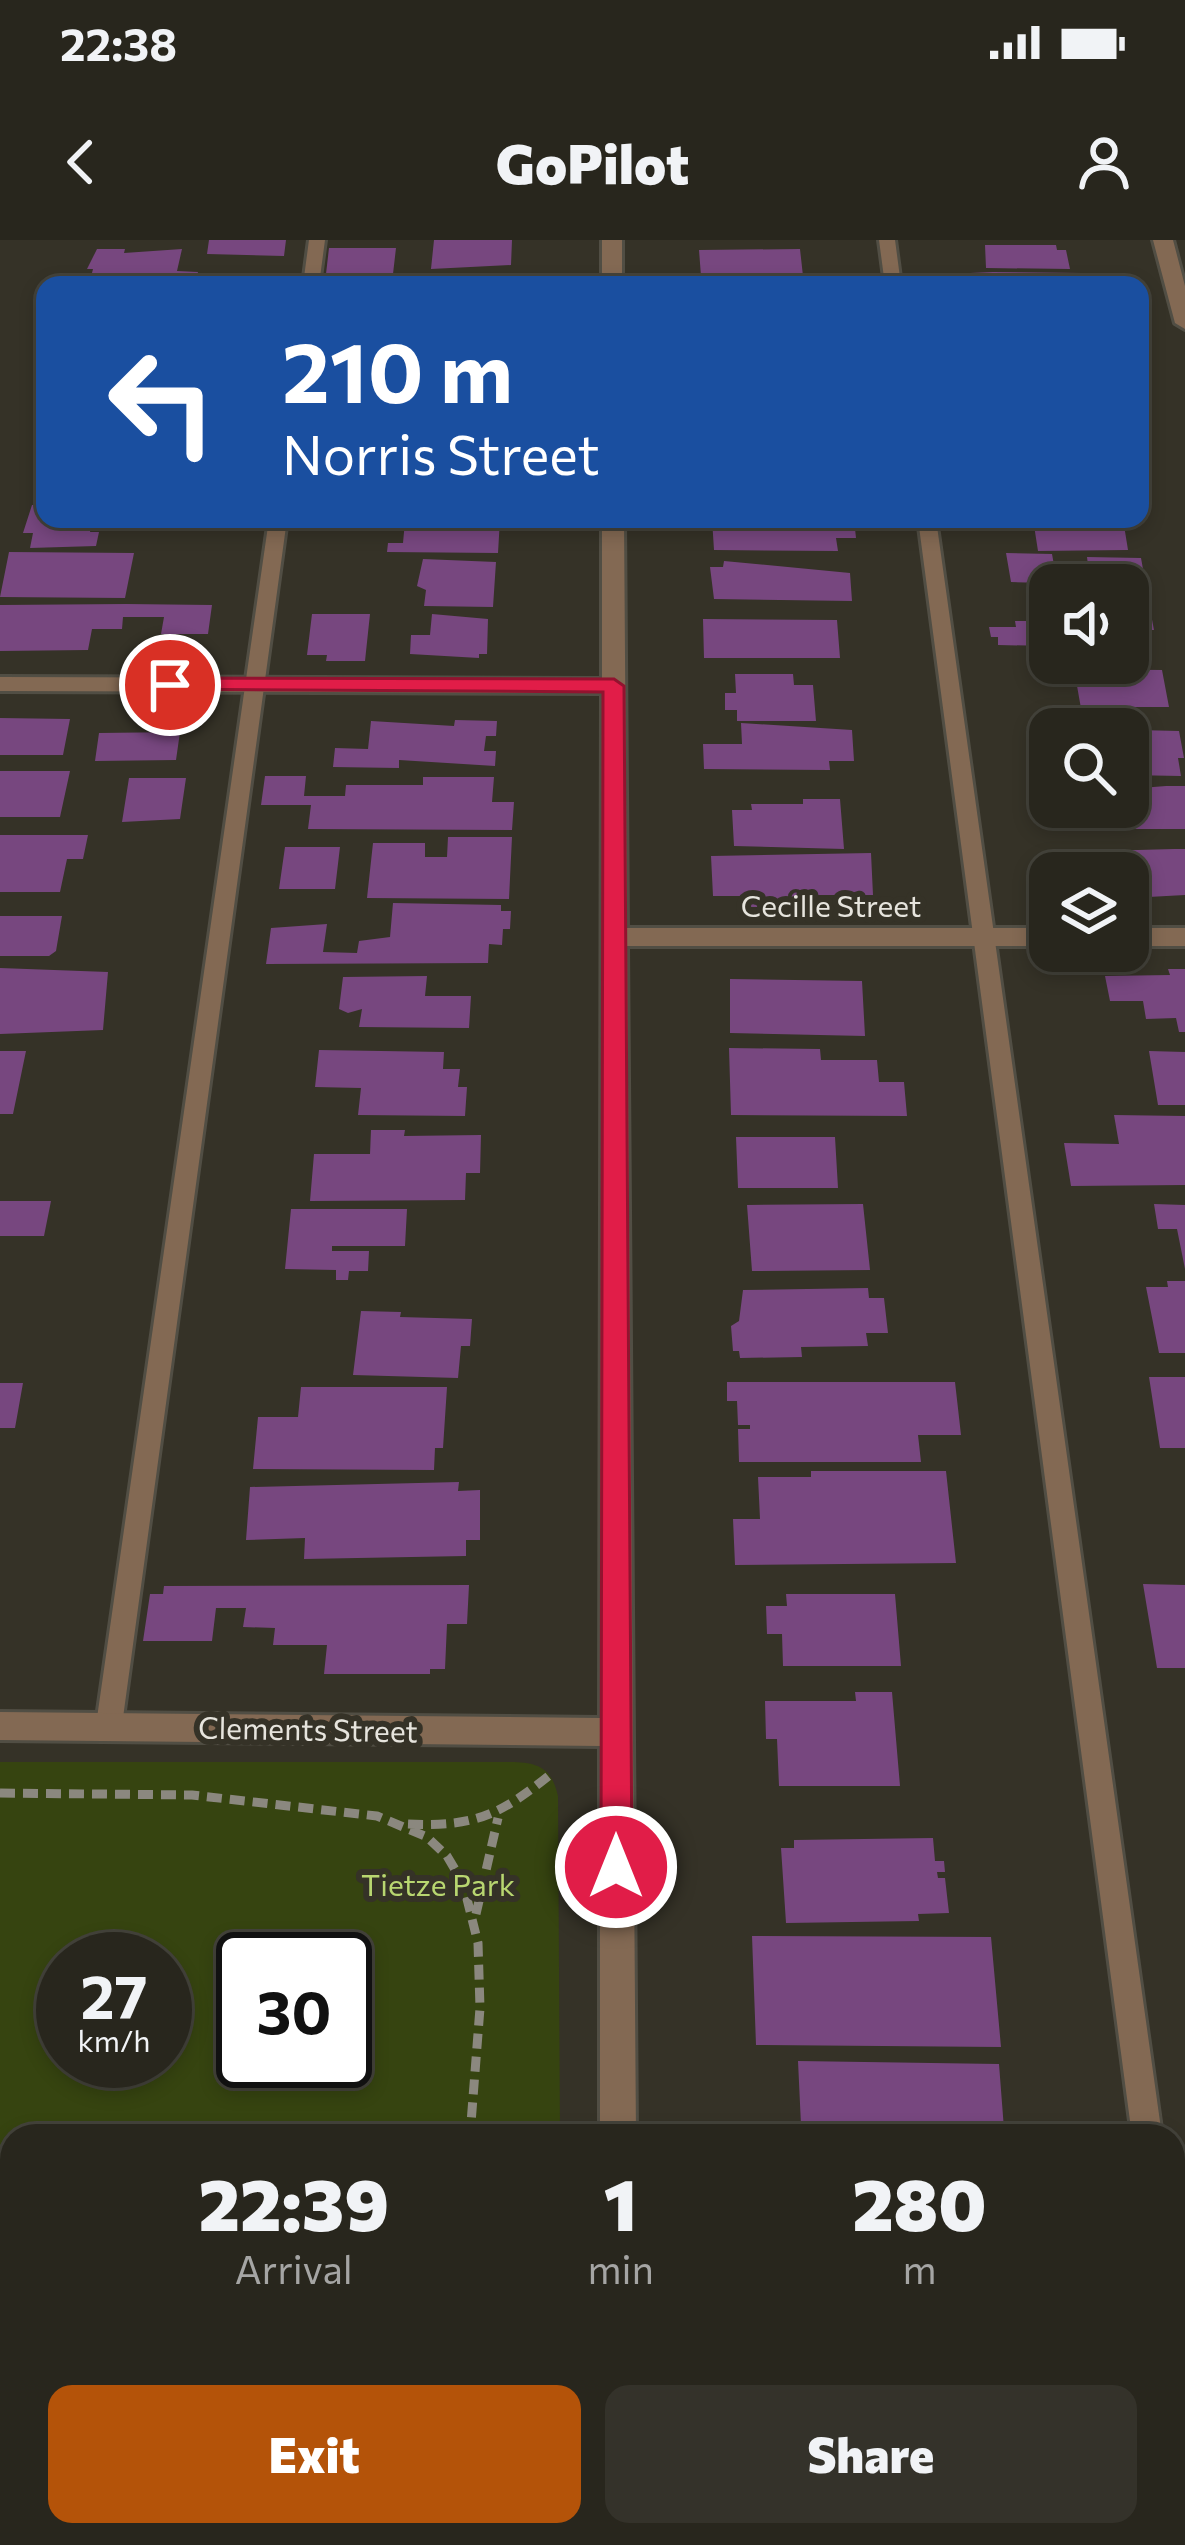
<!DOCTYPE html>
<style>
body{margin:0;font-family:Commissioner,sans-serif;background:#34322a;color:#f1f3f6;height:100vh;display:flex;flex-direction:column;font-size:45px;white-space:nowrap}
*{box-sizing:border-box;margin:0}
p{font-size:39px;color:#a5a5a4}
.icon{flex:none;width:66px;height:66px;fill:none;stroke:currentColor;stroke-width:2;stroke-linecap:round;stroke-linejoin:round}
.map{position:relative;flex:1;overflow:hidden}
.panel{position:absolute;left:0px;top:1884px;width:1185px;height:423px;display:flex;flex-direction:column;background:#28261d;border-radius:36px 36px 0 0;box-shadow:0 6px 18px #0003,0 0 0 3px #44433b}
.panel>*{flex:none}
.top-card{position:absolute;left:36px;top:36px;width:1113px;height:252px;border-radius:24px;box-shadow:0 6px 18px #0003,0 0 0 3px #44433b;background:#1a4fa0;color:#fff;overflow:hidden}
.controls{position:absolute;left:1029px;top:324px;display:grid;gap:24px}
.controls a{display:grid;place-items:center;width:120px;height:120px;border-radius:24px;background:#28261d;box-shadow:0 6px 18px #0003,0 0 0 3px #44433b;font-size:60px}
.speed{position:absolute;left:36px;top:1692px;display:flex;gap:24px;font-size:60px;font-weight:700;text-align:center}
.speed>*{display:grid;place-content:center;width:156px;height:156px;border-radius:50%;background:#28261d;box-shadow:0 6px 18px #0003,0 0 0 3px #44433b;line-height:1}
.speed small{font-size:30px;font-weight:400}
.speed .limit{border:6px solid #111;border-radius:18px;background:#fff;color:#111}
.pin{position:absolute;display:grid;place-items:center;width:102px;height:102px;color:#fff;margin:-51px;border:6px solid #fff;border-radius:50%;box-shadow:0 3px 12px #0007}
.me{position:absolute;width:132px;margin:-66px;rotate:0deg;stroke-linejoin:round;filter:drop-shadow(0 0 9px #0008)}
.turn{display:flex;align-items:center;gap:42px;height:252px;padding:0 48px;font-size:54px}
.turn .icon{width:156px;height:156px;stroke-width:2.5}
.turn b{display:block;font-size:84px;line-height:102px}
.eta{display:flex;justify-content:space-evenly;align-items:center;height:204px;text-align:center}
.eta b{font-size:72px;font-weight:800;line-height:84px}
.button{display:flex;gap:24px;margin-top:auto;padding:24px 48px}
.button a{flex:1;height:138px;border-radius:24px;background:#b45309;color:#fff;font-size:48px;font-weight:800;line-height:138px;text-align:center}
.button a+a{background:#34322a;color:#f1f3f6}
.status{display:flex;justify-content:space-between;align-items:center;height:84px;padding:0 60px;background:#28261d;direction:ltr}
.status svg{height:33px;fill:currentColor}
header{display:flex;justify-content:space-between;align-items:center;height:156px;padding:0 48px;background:#28261d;font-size:54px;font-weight:800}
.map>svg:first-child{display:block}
.green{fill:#364410;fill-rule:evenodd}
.building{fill:#77477f}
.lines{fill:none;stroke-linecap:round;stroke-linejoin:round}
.service-casing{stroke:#514e44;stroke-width:6}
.minor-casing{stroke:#514e44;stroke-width:6}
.path{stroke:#8b887f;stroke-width:9;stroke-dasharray:15 8;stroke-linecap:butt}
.service{fill:#836953;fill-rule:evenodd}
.minor{fill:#836953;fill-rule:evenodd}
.route{fill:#e11d48;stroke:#92132f;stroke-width:3}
.labels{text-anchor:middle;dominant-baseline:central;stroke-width:12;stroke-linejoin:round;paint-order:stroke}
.street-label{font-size:30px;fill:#e6e4dd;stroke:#353227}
.park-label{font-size:30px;fill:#b8d670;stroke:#353227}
</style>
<div class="status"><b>22:38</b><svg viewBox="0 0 49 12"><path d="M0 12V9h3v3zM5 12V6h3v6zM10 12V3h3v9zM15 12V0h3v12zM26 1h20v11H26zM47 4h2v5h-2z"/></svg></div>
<header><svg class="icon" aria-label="back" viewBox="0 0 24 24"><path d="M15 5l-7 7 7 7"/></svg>GoPilot<svg class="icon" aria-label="person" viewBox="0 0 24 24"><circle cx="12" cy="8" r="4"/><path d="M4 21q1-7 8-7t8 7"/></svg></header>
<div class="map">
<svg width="1185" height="2305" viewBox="0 0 1185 2305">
<rect width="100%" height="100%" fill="#353227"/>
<!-- green -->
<path class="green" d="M0 1522H514C541 1523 552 1530 558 1556L560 1896H12V2295H556V2305H0ZM63 1719H165V1821H63ZM243 1719H345V1821H243Z"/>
<!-- building -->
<path class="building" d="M209 0H286L284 16 207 14Z
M434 0H512L511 25 431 29Z
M985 5H1056L1057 10H1066L1070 29 986 28Z
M329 8H396L393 34H326Z
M97 9H125L124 13 182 9 177 31 198 32 195 45H89L93 29H87Z
M800 9 803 36H701L699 10Z
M993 32 1082 33 1088 45H926L925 35Z
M32 265H45V279H93L90 292H99L96 306 30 308 33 293H23Z
M457 279H500L498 313 387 312 388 303H403L405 281Z
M712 279H854L856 298H836L838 311 714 310Z
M1033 279H1123L1128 310 1038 311Z
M9 312 134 313 125 358 0 357Z
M1006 313 1052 314 1054 325H1088L1087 317 1141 318 1145 340H1138L1141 356H1128V345L1011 342Z
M423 319 496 322 493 367 424 366 426 350 417 346Z
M724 321 850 333 852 361 714 359 710 327H723Z
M1044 362H1050V406L998 405V397H991L989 387H1016L1015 381H1047Z
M126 364 212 365 208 394H161L164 377H123L122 389H92L88 410 0 411V365Z
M1128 369H1150L1154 390H1138L1140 404 1128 408Z
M312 374H370L365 421H326L327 415H307Z
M432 374 488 379 487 414H479V418L410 414 411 395H430Z
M703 379 837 380 840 418H704Z
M1074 429 1162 430 1169 467H1105L1106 474H1082Z
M735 434H793L794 445H813L816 481H737V470H725V453H736Z
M0 478 70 479 63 515H0Z
M455 480 497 481 496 496H486L484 511H496L495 526 399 520V528L333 527 335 508 368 509 371 481 454 486Z
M741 483 852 490 854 521H829L830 530 704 529 703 504H742Z
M1137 490 1179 491 1184 518H1178L1181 536 1128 535V497H1138Z
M180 492 176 520 95 521 99 493Z
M0 531H70L60 577H0Z
M265 536H306L304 556H345L346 545H423V537H494L492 562H514L512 590 308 589 311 565H261Z
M129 538H186L180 579 122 582Z
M1166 546H1185V589H1090L1078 573H1072L1071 567H1128V549Z
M803 559H840L844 609 734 606 732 570H752L751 564H803Z
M0 595H88L83 619H67L60 652H0Z
M448 597H512L509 659 367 658 373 603H425V617H447Z
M285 607H340L335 649H279Z
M1174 609H1185V655L1130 658 1128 633H1092L1091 628H1103L1101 611Z
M871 613 873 655H809L811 667H751L750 656H713L711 616Z
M393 663 501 665V671H511L510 689H503L502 705 489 704 488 723 266 724 271 688 327 684 323 712 357 713 359 701 390 697Z
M0 676H62L56 711 49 716H0Z
M0 728 108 732 103 790 0 794Z
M1168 729H1185V792H1179L1176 778 1146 779 1143 761H1110L1105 736 1170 735Z
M427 736 425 756H471L469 788 359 787 362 769 348 773 339 769 343 737Z
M730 739 862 741 865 796 730 793Z
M729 808 820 809 821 820H877L879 842H904L907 876 731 875Z
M319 810 444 812 443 829H460L458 847H467L465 876 358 875 361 848 315 847Z
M0 811H26L13 874H0Z
M1149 811 1185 812V865H1158Z
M1114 875 1185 876V945L1071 946 1064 903 1119 904Z
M371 890H405L404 896 481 895 480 933H466L465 960 310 961 314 914H370Z
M736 897H835L838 948H738Z
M0 961H51L44 996H0Z
M863 964 870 1030 752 1031 747 965Z
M1154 964 1185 965V1029L1177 989H1158Z
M291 969H407L405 1006H332V1011H369L368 1031H349L348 1040H336V1030L285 1029Z
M1167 1041H1185V1113H1159L1146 1047H1168Z
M868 1048 869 1058H884L888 1093H866L868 1106 801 1107 802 1117 740 1118 739 1111H733L731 1086 739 1081 743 1050Z
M361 1071 401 1072 400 1077 472 1079 470 1106H461L458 1138 353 1135Z
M1149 1137H1185V1208H1160Z
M727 1142H955L961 1195H918L921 1222H739L738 1189H750V1185H738L737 1161H727Z
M0 1143H23L15 1188H0Z
M301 1147H447L443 1208H435L434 1230 253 1229 258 1177H298Z
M811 1231H946L956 1323 735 1325 733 1279H760L758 1237H811Z
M459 1242 458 1251 480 1250V1300H466V1316L304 1319 305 1298 246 1300 250 1247Z
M1143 1344 1185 1345V1428H1157Z
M469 1345 467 1384H447L445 1429H430V1434H324L327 1405H273L275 1388 243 1387 246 1368H216L212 1401H143L150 1354H163L164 1346Z
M786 1354H895L901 1426H783L782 1394H767L766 1366H787Z
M855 1452H892L900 1546H779L777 1499H766L765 1461H856Z
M933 1598 935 1621H944L945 1632H937L938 1638H945L949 1673 918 1674 919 1681 786 1683 781 1608H794V1600Z
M752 1696 991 1697 1001 1807 756 1805Z
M798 1821 999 1824 1004 1889H1040L1041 1896H762V1885H801Z"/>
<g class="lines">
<!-- service casing -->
<g class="service-casing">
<path id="service" d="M309 0H325L319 45H303Z
M879 0H895L901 45H885Z
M269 279H287L122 1485 118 1493 109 1496 100 1493 96 1485Z
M918 279H936L1162 1896H1132Z
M1173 2075 1185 2082V2196L1173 2189Z"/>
</g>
<!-- minor casing -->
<g class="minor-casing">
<path id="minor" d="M602 0H622V45H602Z
M1153 0H1173L1185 46V89L1175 83Z
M602 279H624L627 688H1050V706H627L636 1896H600V1506L0 1500V1472L600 1478 602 453 0 451V437L602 439Z
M1128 688H1185V706H1128Z
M601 2295H641V2305H601Z"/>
</g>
<!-- path -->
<path class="path" d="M0 1553 192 1555 377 1576 427 1597 447 1616 463 1643 478 1703 480 1768 470 1896
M408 1584C475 1587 500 1575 551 1534
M476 1674 498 1578
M466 2305 469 2295"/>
<!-- service -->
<use href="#service" class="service"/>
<!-- minor -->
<use href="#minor" class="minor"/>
</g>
<!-- route -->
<path class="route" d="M170 438 614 439 624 446 632 1627 628 1637 616 1641 605 1637 601 1627 603 452 162 449 159 445Z"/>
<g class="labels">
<!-- street labels -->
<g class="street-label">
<text x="831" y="664">Cecille Street</text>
<text transform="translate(308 1488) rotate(1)">Clements Street</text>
</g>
<!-- park labels -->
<g class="park-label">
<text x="438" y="1643">Tietze Park</text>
</g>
</g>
</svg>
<div class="controls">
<a><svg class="icon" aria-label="sound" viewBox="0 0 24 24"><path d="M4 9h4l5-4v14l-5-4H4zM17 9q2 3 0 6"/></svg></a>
<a><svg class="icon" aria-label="search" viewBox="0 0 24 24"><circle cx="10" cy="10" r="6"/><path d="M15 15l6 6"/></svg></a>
<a><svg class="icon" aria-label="layers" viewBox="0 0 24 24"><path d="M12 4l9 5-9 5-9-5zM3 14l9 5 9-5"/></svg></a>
</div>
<div class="speed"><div>27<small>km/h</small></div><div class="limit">30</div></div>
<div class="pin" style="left:170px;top:445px;background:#d93025"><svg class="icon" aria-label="arrive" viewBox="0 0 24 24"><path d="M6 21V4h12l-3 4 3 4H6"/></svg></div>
<svg class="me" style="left:616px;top:1627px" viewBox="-20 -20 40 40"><circle r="17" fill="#e11d48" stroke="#fff" stroke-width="3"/><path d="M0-11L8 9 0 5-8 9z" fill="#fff"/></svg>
<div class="top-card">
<div class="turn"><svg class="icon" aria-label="left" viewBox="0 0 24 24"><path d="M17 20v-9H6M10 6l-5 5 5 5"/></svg><div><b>210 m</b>Norris Street</div></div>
</div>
<section class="panel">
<div class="eta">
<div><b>22:39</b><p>Arrival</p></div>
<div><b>1</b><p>min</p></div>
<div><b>280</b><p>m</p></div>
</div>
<div class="button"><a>Exit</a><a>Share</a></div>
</section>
</div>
